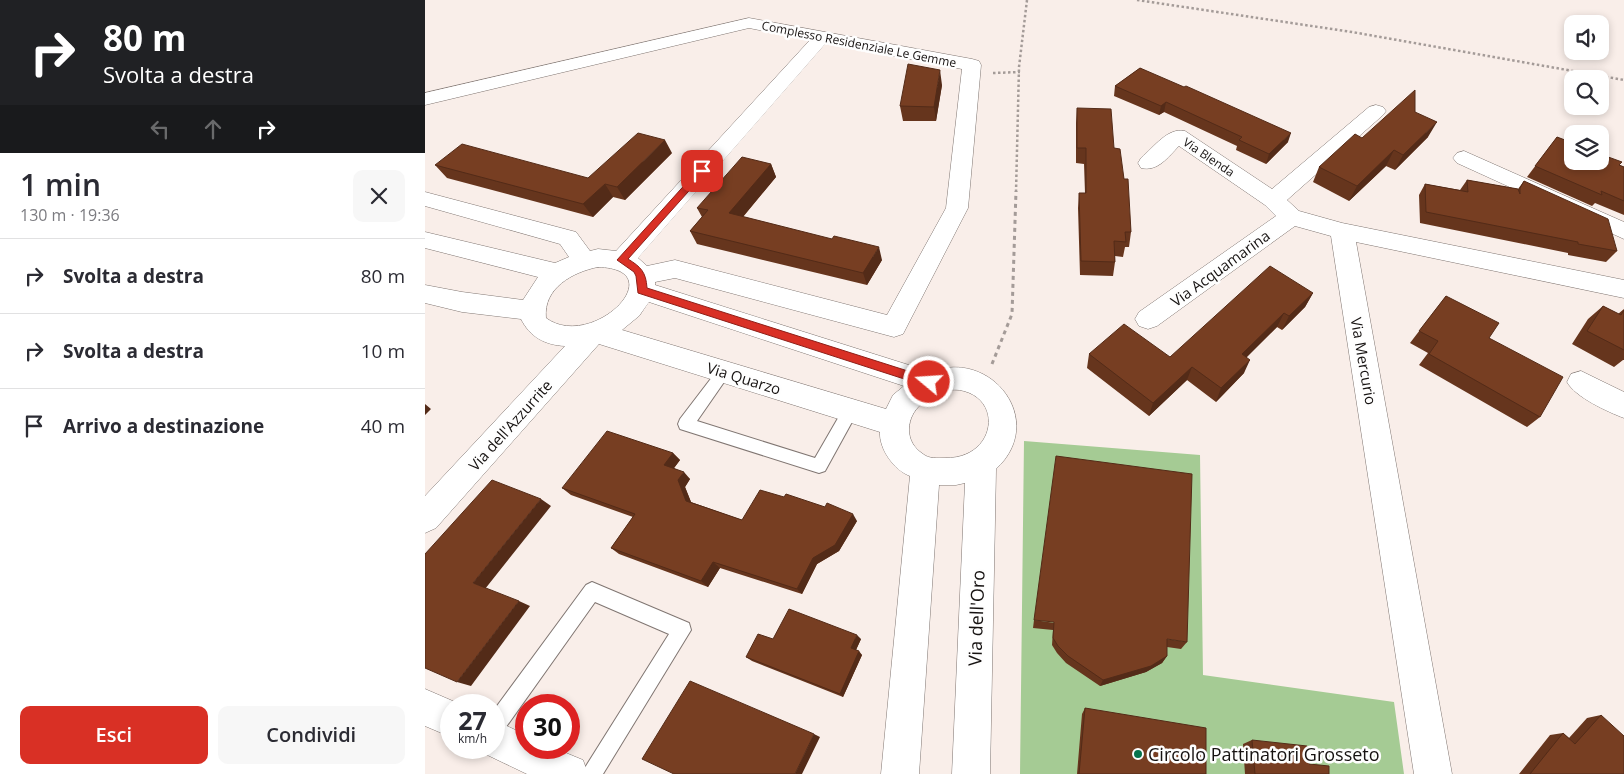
<!DOCTYPE html>
<html lang="it">
<meta charset="utf-8">
<style>
body{margin:0;font-family:"Open Sans",sans-serif;background:#f7f7f7;color:#2b2b33;height:100vh;display:flex;flex-direction:column;font-size:19px;white-space:nowrap}
*{box-sizing:border-box;margin:0}
p{font-size:16px;color:#7c7c81}
.icon{flex:none;width:28px;height:28px;fill:none;stroke:currentColor;stroke-width:2;stroke-linecap:round;stroke-linejoin:round}
.map{position:relative;flex:1;overflow:hidden}
.sheet{display:flex;flex-direction:column;background:#fff;width:425px}
.sheet>*{flex:none}
.top-card{background:#202124;color:#fff;overflow:hidden}
.tools{position:absolute;left:1139px;top:15px;display:grid;gap:10px}
.tools a{display:grid;place-items:center;width:45px;height:45px;border-radius:10px;background:#fff;box-shadow:0 2px 8px #0003;font-size:25px}
.speed{position:absolute;left:15px;top:694px;display:flex;gap:10px;font-size:25px;font-weight:700;text-align:center}
.speed>*{display:grid;place-content:center;width:65px;height:65px;border-radius:50%;background:#fff;box-shadow:0 2px 8px #0003;line-height:1}
.speed small{font-size:12px;font-weight:400}
.speed .limit{border:8px solid #d22;background:#fff;color:#111}
.pin{position:absolute;display:grid;place-items:center;width:42px;height:42px;color:#fff;margin:-21px;border-radius:10px;box-shadow:0 2px 8px #0006}
.me{position:absolute;width:55px;margin:-28px;rotate:288deg;stroke-linejoin:round;filter:drop-shadow(0 0 4px #0008)}
.turn{display:flex;align-items:center;gap:18px;height:105px;padding:0 20px;font-size:22px}
.turn .icon{width:65px;height:65px;stroke-width:2.5}
.turn b{display:block;font-size:35px;line-height:42px}
.lanes{display:flex;align-items:center;height:48px;padding:0 20px;background:#0003;justify-content:center;gap:25px;direction:ltr}
.lanes .off{opacity:.35}
.round{display:grid;place-items:center;flex:none;width:52px;height:52px;border-radius:10px;background:#f7f7f7}
.overview{display:flex;align-items:center;justify-content:space-between;height:85px;padding:0 20px}
h1{font-size:30px;font-weight:600;line-height:38px}
.button{display:flex;gap:10px;margin-top:auto;padding:10px 20px}
.button a{flex:1;height:58px;border-radius:10px;background:#d93025;color:#fff;font-size:20px;font-weight:600;line-height:58px;text-align:center}
.button a+a{background:#f7f7f7;color:#2b2b33}
ul{padding:0;list-style:none}
li{display:flex;align-items:center;gap:15px;height:75px;padding:0 20px;border-top:1px solid #e1e1e2}
li div{flex:1}
li b{display:block;font-size:19px}
li em{font-style:normal}
main{display:flex;flex:1;min-height:0}
.map>svg:first-child{display:block}
.green{fill:#a5cb94}
.lines{fill:none;stroke-linecap:round;stroke-linejoin:round}
.lane-casing{stroke:#807672;stroke-width:2}
.street-casing{stroke:#807672;stroke-width:1}
.path-far1{stroke:#a49b98;stroke-width:2.5;stroke-dasharray:2.5 2.5;stroke-linecap:butt}
.path{stroke:#a49b98;stroke-width:3;stroke-dasharray:4 4;stroke-linecap:butt}
.lane{fill:#fff;fill-rule:evenodd}
.street{fill:#fff;fill-rule:evenodd}
.wall{fill:#66351d}
.shaded-wall{fill:#532b18}
.building{fill:#773e22;stroke:#532b18}
.route{fill:#d93025;stroke:#8d1f18}
.poi-dot{fill:#06734c;stroke:#fefefe;stroke-width:2}
.labels{text-anchor:middle;dominant-baseline:central;stroke-width:5;stroke-linejoin:round;paint-order:stroke}
.far-street-label{font-size:12px;fill:#161211;stroke:#fefefe}
.street-label{font-size:15px;fill:#161211;stroke:#fefefe}
.near-street-label{font-size:18px;fill:#161211;stroke:#fefefe}
.near-poi-label{font-size:18px;fill:#161211;stroke:#fefefe;text-anchor:start}
</style>
<main>
<section class="sheet">
<div class="top-card">
<div class="turn"><svg class="icon" aria-label="right" viewBox="0 0 24 24"><path d="M7 20v-9h11M14 6l5 5-5 5"/></svg><div><b>80 m</b>Svolta a destra</div></div>
<div class="lanes"><svg class="icon off" aria-label="left" viewBox="0 0 24 24"><path d="M17 20v-9H6M10 6l-5 5 5 5"/></svg><svg class="icon off" aria-label="ahead" viewBox="0 0 24 24"><path d="M12 20V5M6 11l6-6 6 6"/></svg><svg class="icon" aria-label="right" viewBox="0 0 24 24"><path d="M7 20v-9h11M14 6l5 5-5 5"/></svg></div>
</div>
<div class="overview"><div><h1>1 min</h1><p>130 m · 19:36</p></div><a class="round"><svg class="icon" aria-label="close" viewBox="0 0 24 24"><path d="M6 6l12 12M18 6L6 18"/></svg></a></div>
<ul>
<li><svg class="icon" aria-label="right" viewBox="0 0 24 24"><path d="M7 20v-9h11M14 6l5 5-5 5"/></svg><div><b>Svolta a destra</b></div><em>80 m</em></li>
<li><svg class="icon" aria-label="right" viewBox="0 0 24 24"><path d="M7 20v-9h11M14 6l5 5-5 5"/></svg><div><b>Svolta a destra</b></div><em>10 m</em></li>
<li><svg class="icon" aria-label="arrive" viewBox="0 0 24 24"><path d="M6 21V4h12l-3 4 3 4H6"/></svg><div><b>Arrivo a destinazione</b></div><em>40 m</em></li>
</ul>
<div class="button"><a>Esci</a><a>Condividi</a></div>
</section>
<div class="map">
<svg width="1199" height="774" viewBox="0 0 1199 774">
<rect width="100%" height="100%" fill="#f9eee9"/>
<!-- green -->
<path class="green" d="M599 441 775 455 778 675 969 702 979 774H595Z"/>
<g class="lines">
<!-- lane casing -->
<g class="lane-casing">
<path id="lane" d="M299 366 304 368 306 372 272 421 390 458 420 406 425 404 430 406 433 411 400 471 394 473 255 429 253 424 255 419 294 368Z
M167 582 264 623 266 630 178 774H156L244 634 170 602 76 734 69 737V710L161 585Z"/>
</g>
<!-- street casing -->
<g class="street-casing">
<path id="street" d="M324 18 547 59 554 61 556 65 543 208 478 334 469 337 250 278 230 282V285L506 372C566 348 623 421 571 469L565 774H527L540 483 531 485H514L494 774H456L485 476C469 470 454 449 455 432L174 344 11 528 0 533V496L140 346C120 345 105 337 96 319L37 312 0 303V285L37 292 98 300 113 277 0 248V232L130 263 144 257 135 244 0 206V192L151 232 165 251 173 249 191 251 385 40 324 28 0 105V93ZM401 43 537 69 521 208 462 315 250 260 222 266 213 258ZM173 267C250 269 167 352 121 318 118 288 148 272 173 267ZM224 302 479 386 468 395 461 409 197 330 214 316ZM520 390C526 390 533 389 539 391 579 402 569 459 520 458 512 458 504 459 498 454 489 448 484 440 484 429 485 408 502 398 520 390Z
M951 105 958 107 961 111 958 115 862 200 874 211 917 223 1199 280V298L931 242 1027 774H989L906 236 870 226 732 326 723 329 714 326 710 319 714 312 851 216 840 205 754 146C743 157 733 172 716 168L713 163 716 158C729 147 743 127 760 131L847 189 944 107Z
M1039 151 1199 222V239L1032 163 1028 158 1032 153Z
M1156 371 1199 392V418C1183 412 1150 397 1142 382L1146 374Z
M0 689 37 705H26V737L0 726Z
M69 720 101 735V748H129L158 760 163 774H102L56 752 54 748H69Z"/>
</g>
<!-- path-far1 -->
<path class="path-far1" d="M712 0 927 32 1199 80
M568 73 595 72
M591 192 594 67 602 0"/>
<!-- path -->
<path class="path" d="M567 364 587 314 591 191"/>
<!-- lane -->
<use href="#lane" class="lane"/>
<!-- street -->
<use href="#street" class="street"/>
</g>
<!-- wall -->
<path class="wall" d="M715 68 863 142 841 164 811 150 812 146 739 112 734 115 689 96 690 86Z
M517 85 511 121H478L475 106Z
M652 108 689 148 699 179 706 232 704 247H700L698 257 690 256V262L688 276 655 275 653 208 654 193H660L659 164 651 163V123Z
M990 112 1003 137 970 170 961 166 924 201 888 182 894 167 937 138Z
M1132 137 1199 167V215L1170 203 1167 206 1102 177Z
M247 153 200 200 188 197 168 217 22 178 10 165 163 178Z
M346 164 351 177 318 217 457 260 442 285 272 244 265 231 277 217 272 208Z
M1042 180 1093 189 1099 181 1192 251 1181 262 1143 255V253L995 223 994 195 1000 184 1035 190Z
M888 293 880 307 857 330 852 327 821 357 819 373 791 402 762 380 724 416 662 368 664 354 745 357Z
M1021 296 1064 338 1115 417 1102 427 994 365 1003 353 985 343Z
M1178 306 1193 314 1199 309V360H1198L1189 367 1147 344 1163 319Z
M248 453 255 460 249 468 265 479 260 487 266 502 317 520 432 521 414 551 392 564 377 594 295 568 283 587 194 554 186 548 208 517 146 495 137 488Z
M609 620 762 642 756 649 742 647V656L737 663 721 672 675 686 641 663 632 653 627 645 628 630 608 628Z
M348 639H436L431 650 437 655 418 697 327 661 321 657Z
M660 708 781 774H652L657 714Z
M1176 715 1199 774H1094L1125 735 1138 733 1144 738 1162 718Z
M827 740 884 764 904 774H820L818 744Z"/>
<!-- shaded-wall -->
<path class="shaded-wall" d="M515 70 517 85 511 121 509 107Z
M741 102 739 112 734 115 736 106Z
M1012 122 1003 137 970 170 978 155Z
M866 133 863 142 841 164 844 154Z
M240 140 247 153 200 200 192 187Z
M969 150 961 166 924 201 932 186Z
M346 164 351 177 310 226 304 213Z
M180 184 188 197 168 217 158 204Z
M454 247 457 260 442 285 438 273Z
M888 293 880 307 857 330 864 316Z
M859 313 852 327 811 368 817 354Z
M825 360 819 373 791 402 796 388Z
M767 367 762 380 724 416 728 403Z
M0 404 6 409 0 415Z
M248 453 255 460 246 472 239 465Z
M259 472 265 479 260 487 268 507 261 501 253 480Z
M116 499 126 506 60 589 48 583Z
M428 514 432 521 414 551 392 564 377 594 372 589 388 558Z
M288 562 295 568 283 587 276 581Z
M94 601 105 606 46 686 32 682Z
M432 635 436 639 430 652 426 648Z
M434 651 437 655 418 697 415 694Z
M742 656 737 663 721 672 675 686 678 680Z
M389 734 395 737 377 774H370Z"/>
<!-- building -->
<path class="building" d="M483 64 515 70 509 107 475 106Z
M715 68 759 87 761 86 866 133 844 154 814 140 817 137 741 102 736 106 690 86Z
M990 90V112L1012 122 978 155 969 150 932 186 894 167 930 134 937 138Z
M652 108 686 109 689 148 695 149 699 179H703L706 232H700L701 242 689 241 690 262 656 261 654 193H661V148H652Z
M213 133 240 140 192 187 180 184 158 204 10 165 37 144 163 178Z
M1132 137 1148 143V161H1175V154L1197 162 1194 165 1199 167V201L1176 191 1177 195 1110 166Z
M317 157 346 164 304 213 407 239 409 236 454 247 438 273 265 231 283 210 272 208Z
M1042 180 1093 189 1095 194V188L1099 181 1183 219 1192 251 1153 244V242L1001 212 1000 184 1043 192Z
M845 266 888 293 864 316 859 313 817 354 825 360 796 388 767 367 728 403 664 354 699 324 745 357Z
M1021 296 1074 323 1064 338 1138 377 1115 417 1004 354 1013 341 994 331Z
M1178 306 1196 315 1199 310V350L1162 331Z
M182 431 248 453 239 465 259 472 253 480 261 501 279 507 317 520 335 490 359 497 361 494 400 507 402 503 428 514 410 545 388 558 372 589 288 562 276 581 186 548 210 514 137 488Z
M631 456 767 474 762 642 742 639V656L726 666 678 680 643 656 633 646 628 638 629 622 609 620Z
M67 480 116 499 48 583 94 601 32 682 0 668V554Z
M364 609 432 635 426 648 434 651 415 694 321 657 333 634 348 639Z
M265 681 389 734 370 774H249L217 759Z
M660 708 781 728V774H654Z
M1176 715 1199 736V774H1105L1138 733 1150 744Z
M827 740 882 746 884 764 904 766V774H830Z"/>
<!-- route -->
<path class="route" d="M277 168 280 169V173L203 259C216 267 221 272 222 288L508 379 510 382 508 386 504 387 213 293 211 276 209 272 192 260 274 169Z"/>
<!-- markers -->
<circle class="poi-dot" cx="713" cy="754" r="5"/>
<g class="labels">
<!-- far-street labels -->
<g class="far-street-label">
<text transform="translate(434 44) rotate(11)">Complesso Residenziale Le Gemme</text>
<text transform="translate(784 157) rotate(34)">Via Blenda</text>
</g>
<!-- street labels -->
<g class="street-label">
<text transform="translate(795 268) rotate(-36)">Via Acquamarina</text>
<text transform="translate(939 361) rotate(80)">Via Mercurio</text>
<text transform="translate(319 378) rotate(17)">Via Quarzo</text>
<text transform="translate(85 425) rotate(-48)">Via dell'Azzurrite</text>
</g>
<!-- near-street labels -->
<g class="near-street-label">
<text transform="translate(551 618) rotate(-88)">Via dell'Oro</text>
</g>
<!-- near-poi labels -->
<g class="near-poi-label">
<text x="723" y="754">Circolo Pattinatori Grosseto</text>
</g>
</g>
</svg>
<div class="tools">
<a><svg class="icon" aria-label="sound" viewBox="0 0 24 24"><path d="M4 9h4l5-4v14l-5-4H4zM17 9q2 3 0 6"/></svg></a>
<a><svg class="icon" aria-label="search" viewBox="0 0 24 24"><circle cx="10" cy="10" r="6"/><path d="M15 15l6 6"/></svg></a>
<a><svg class="icon" aria-label="layers" viewBox="0 0 24 24"><path d="M12 4l9 5-9 5-9-5zM3 14l9 5 9-5"/></svg></a>
</div>
<div class="speed"><div>27<small>km/h</small></div><div class="limit">30</div></div>
<div class="pin" style="left:277px;top:171px;background:#d93025"><svg class="icon" aria-label="arrive" viewBox="0 0 24 24"><path d="M6 21V4h12l-3 4 3 4H6"/></svg></div>
<svg class="me" style="left:504px;top:382px" viewBox="-20 -20 40 40"><circle r="17" fill="#d93025" stroke="#fff" stroke-width="3"/><path d="M0-11L8 9 0 5-8 9z" fill="#fff"/></svg>
</div>
</main>
